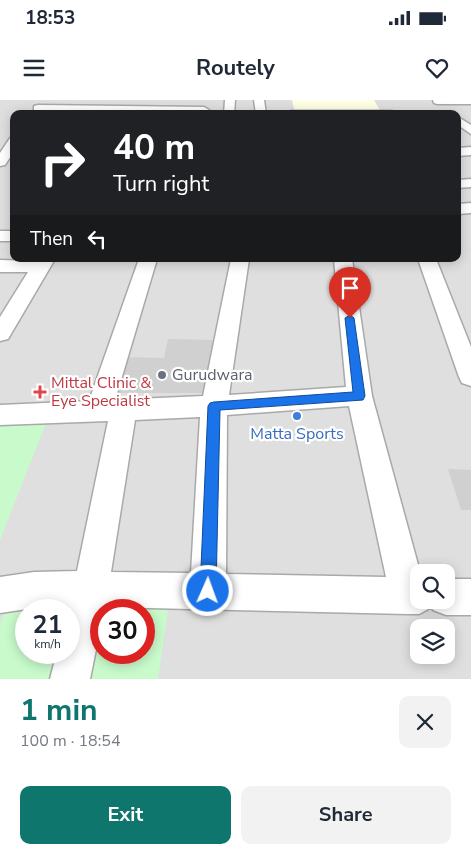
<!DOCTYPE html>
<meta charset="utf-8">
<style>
body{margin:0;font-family:"Nunito Sans",sans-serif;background:#f2f2f3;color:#1f2937;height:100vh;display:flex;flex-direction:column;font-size:19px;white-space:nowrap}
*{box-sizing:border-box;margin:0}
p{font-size:16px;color:#747a83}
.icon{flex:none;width:28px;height:28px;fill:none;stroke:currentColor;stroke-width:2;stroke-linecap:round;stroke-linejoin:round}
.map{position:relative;height:579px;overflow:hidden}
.details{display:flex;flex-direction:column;background:#fff;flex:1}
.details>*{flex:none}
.top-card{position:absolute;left:10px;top:10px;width:451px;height:152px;border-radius:10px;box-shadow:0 2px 12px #0003;background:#202124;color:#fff;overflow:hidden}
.tools{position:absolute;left:410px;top:464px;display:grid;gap:10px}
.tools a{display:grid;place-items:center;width:45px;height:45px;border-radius:10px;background:#fff;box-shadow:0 2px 12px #0003;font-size:25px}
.speed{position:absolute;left:15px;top:499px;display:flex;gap:10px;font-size:25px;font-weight:700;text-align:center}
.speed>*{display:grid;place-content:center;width:65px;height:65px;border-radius:50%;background:#fff;box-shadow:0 2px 12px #0003;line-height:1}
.speed small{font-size:12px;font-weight:400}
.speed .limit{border:8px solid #d22;background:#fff;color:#111}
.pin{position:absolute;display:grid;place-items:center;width:42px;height:42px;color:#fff;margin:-51px -21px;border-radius:50% 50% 50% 0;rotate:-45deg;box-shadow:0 0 5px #0007}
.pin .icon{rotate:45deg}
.me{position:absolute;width:55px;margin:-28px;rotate:2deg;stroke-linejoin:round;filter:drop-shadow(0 0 4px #0008)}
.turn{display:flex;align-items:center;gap:18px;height:105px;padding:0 20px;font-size:22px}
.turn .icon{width:65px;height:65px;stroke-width:2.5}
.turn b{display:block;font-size:35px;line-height:42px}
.then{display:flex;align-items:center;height:48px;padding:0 20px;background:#0003;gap:10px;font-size:19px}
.round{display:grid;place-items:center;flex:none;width:52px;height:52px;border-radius:10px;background:#f2f2f3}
.summary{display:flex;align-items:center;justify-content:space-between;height:85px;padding:0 20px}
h1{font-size:30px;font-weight:700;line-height:38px;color:#0f766e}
.cta{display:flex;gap:10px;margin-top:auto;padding:10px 20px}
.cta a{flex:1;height:58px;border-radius:10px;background:#0f766e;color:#fff;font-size:20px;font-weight:700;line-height:58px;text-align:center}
.cta a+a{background:#f2f2f3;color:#1f2937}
.status{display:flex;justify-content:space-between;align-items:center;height:35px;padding:0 25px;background:#fff;direction:ltr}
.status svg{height:14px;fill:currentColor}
header{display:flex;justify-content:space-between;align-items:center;height:65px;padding:0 20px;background:#fff;font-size:22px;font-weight:700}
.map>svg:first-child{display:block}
.residential{fill:#e0dfdf;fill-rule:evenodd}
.education{fill:#ffffe5}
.religious{fill:#d0d0d0}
.park{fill:#c8facc;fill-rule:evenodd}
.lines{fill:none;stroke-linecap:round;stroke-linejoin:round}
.street-casing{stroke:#a9a9a9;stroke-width:3}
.street{fill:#fff;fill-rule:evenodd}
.route{fill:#1a73e8;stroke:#114b97}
.worship-dot{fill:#6b7280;stroke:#fff;stroke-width:2}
.health-dot{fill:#e0444e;stroke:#fff;stroke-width:2}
.shop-dot{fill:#3f7fe0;stroke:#fff;stroke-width:2}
.labels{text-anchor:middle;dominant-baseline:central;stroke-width:4.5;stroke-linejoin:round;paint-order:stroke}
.worship-label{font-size:16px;fill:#5b616d;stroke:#fff;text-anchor:start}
.health-label{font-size:16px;fill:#be3a42;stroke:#fff;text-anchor:start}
.shop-label{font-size:16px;fill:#366cbe;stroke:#fff}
</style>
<div class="status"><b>18:53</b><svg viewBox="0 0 49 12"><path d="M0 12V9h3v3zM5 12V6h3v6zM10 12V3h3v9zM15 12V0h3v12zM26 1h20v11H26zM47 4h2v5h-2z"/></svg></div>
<header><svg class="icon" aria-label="menu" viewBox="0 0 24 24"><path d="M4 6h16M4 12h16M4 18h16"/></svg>Routely<svg class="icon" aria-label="heart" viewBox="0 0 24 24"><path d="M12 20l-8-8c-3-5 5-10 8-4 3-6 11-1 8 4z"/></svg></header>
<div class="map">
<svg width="471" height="579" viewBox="0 0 471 579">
<rect width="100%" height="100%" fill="#f2efe9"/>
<!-- residential -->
<path class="residential" d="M0 0H471V579H0ZM14 14H458V159H14ZM419 472H446V500H419ZM26 510H69V552H26ZM101 510H144V552H101ZM419 528H446V555H419Z"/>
<!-- education -->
<path class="education" d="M292 0H374L381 12 295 13Z"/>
<!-- religious -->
<path class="religious" d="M168 239 214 240 209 293H108L119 257 164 258Z
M448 369 471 370V410H461Z"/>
<!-- park -->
<path class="park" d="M47 321 0 440V322Z
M10 497 80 500 69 542V510H26V552L66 553 59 579H0V524Z
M96 500 169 503 158 579H77ZM101 510H144V552H101Z"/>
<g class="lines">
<!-- street casing -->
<g class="street-casing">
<path id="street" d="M225 0H235L234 14H224Z
M254 0H264L266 14H256Z
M433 0H471V4H437L434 3Z
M38 5 204 7 209 10 204 13 34 10V6Z
M291 11H392L397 14H286Z
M458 17 471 25V34L458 25Z
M14 37V51L5 65 0 66V53L10 38Z
M471 47V55L458 56V48Z
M471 79V87L458 88V80Z
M471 103V113L458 114V104Z
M0 131H14V141H0Z
M37 159H55L8 239 0 241V217L28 172H0V160L35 161Z
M139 159H157L115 300 203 296 231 159H249L229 295 346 287 334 159H352L372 296 420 472 419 500H446V479H471V515H446L433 510 432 507 419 514H408L105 507 104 510H101V525L90 579H50L57 552H69V507L34 508 0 513V477L34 472 77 471 108 321 0 325V305L89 301ZM349 306 386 477 226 474 227 315ZM200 317 191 473 111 472 135 320Z
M418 159H436L471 247V286L462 283 459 277Z"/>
</g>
<!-- street -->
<use href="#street" class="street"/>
</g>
<!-- route -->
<path class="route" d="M350 215 354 218 365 296 363 300 220 310 216 491 214 497 208 499 203 497 200 491 208 306 210 303 214 302 353 292 345 218Z"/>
<!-- markers -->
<circle class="worship-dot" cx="162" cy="275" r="5"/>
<path class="health-dot" d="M37.5 284.5h5v5h5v5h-5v5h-5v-5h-5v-5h5z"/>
<circle class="shop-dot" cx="297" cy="316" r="5"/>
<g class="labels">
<!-- worship labels -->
<g class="worship-label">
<text x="172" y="275">Gurudwara</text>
</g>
<!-- health labels -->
<g class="health-label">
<text x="51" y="283">Mittal Clinic &amp;<tspan x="51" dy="18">Eye Specialist</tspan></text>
</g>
<!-- shop labels -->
<g class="shop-label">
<text x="297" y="334">Matta Sports</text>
</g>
</g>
</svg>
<div class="tools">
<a><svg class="icon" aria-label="search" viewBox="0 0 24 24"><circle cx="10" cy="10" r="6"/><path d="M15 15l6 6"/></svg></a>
<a><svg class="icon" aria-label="layers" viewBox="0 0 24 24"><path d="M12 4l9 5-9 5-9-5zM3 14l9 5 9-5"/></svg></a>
</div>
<div class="speed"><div>21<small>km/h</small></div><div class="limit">30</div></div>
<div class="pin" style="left:350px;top:218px;background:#d93025"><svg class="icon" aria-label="arrive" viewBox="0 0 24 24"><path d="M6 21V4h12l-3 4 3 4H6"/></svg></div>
<svg class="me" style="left:208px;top:491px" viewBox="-20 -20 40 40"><circle r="17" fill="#1a73e8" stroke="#fff" stroke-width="3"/><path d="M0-11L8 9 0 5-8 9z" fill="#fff"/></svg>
<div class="top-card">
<div class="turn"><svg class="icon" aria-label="right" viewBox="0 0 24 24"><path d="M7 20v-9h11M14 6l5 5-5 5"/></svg><div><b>40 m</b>Turn right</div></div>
<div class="then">Then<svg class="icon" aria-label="left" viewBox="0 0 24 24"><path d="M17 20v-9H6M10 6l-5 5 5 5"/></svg></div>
</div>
</div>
<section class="details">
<div class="summary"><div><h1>1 min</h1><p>100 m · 18:54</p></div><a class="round"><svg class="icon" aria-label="close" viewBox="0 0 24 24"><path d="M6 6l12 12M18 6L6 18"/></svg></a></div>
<div class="cta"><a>Exit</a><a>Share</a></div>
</section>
